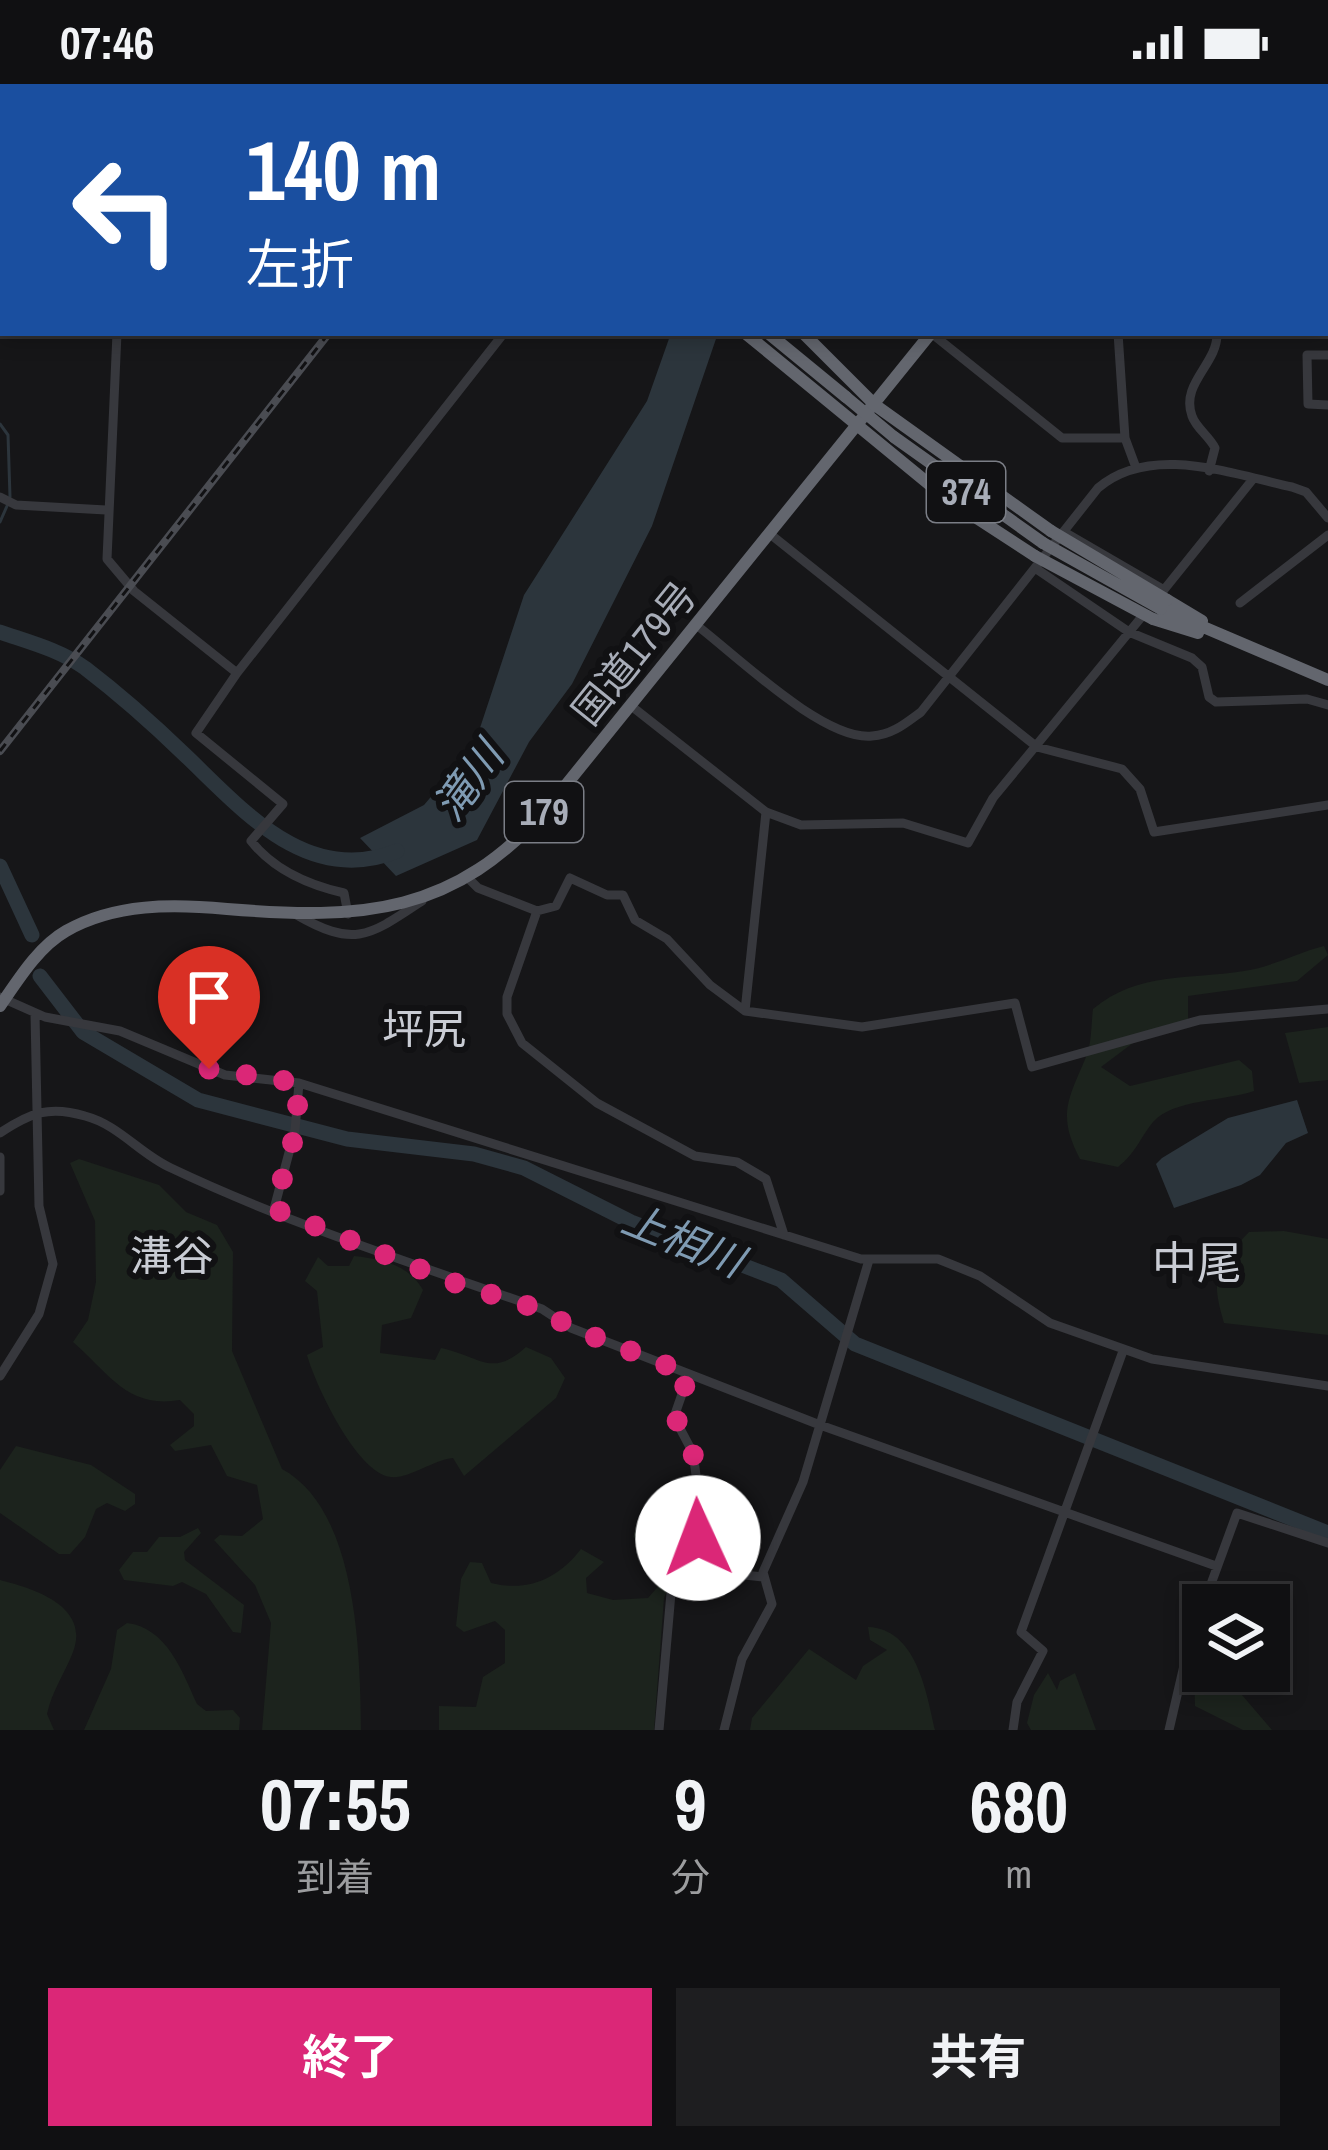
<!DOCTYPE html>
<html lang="ja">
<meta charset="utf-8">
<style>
body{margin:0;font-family:"Archivo Narrow","Noto Sans JP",sans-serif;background:#1e1e20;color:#f1f3f6;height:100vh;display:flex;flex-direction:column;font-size:45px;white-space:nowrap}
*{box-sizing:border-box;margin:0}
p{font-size:39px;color:#9c9d9f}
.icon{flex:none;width:66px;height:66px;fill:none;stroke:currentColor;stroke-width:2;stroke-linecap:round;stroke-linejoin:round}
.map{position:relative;height:1646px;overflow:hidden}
.sheet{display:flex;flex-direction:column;background:#101012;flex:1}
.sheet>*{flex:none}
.top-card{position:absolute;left:0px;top:0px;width:1329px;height:252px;box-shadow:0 6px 18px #0003,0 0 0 3px #303032;background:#1a4fa0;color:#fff;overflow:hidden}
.fabs{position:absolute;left:1182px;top:1500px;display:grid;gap:24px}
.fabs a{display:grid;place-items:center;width:108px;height:108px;border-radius:0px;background:#101012;box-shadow:0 6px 18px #0003,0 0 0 3px #303032;font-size:60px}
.pin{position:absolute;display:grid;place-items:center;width:102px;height:102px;color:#fff;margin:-123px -51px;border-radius:50% 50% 50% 0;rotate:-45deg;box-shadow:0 0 12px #0007}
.pin .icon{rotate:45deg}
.me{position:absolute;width:132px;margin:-66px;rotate:358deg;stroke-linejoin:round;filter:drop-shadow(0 0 9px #0008)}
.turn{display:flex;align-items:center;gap:42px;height:252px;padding:0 48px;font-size:54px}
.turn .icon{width:156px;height:156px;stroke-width:2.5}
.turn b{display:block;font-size:84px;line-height:102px}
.eta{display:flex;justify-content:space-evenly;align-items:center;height:204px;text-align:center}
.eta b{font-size:72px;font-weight:700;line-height:84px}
.button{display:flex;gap:24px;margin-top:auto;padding:24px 48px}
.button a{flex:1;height:138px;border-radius:0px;background:#db2777;color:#fff;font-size:48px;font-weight:700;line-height:138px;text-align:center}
.button a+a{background:#1e1e20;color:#f1f3f6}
.status{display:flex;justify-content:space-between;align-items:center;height:84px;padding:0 60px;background:#101012;direction:ltr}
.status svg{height:33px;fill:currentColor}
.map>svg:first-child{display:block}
.green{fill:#1c231d}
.water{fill:#2c353c}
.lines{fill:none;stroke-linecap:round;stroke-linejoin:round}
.stream{stroke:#2c353c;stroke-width:3}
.river{stroke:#2c353c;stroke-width:15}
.minor{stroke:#37383d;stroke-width:9}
.major{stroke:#53555c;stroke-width:10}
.highway{stroke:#63666e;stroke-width:12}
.rail-casing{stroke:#4a4c52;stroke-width:8}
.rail{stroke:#111113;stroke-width:3;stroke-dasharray:9;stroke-linecap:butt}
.highway-bridge{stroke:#63666e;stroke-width:12}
.route{stroke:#db2777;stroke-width:21;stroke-dasharray:0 37.8}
.labels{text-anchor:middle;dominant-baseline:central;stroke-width:12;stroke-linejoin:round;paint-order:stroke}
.shield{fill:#111113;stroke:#7b7e86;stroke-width:3}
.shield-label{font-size:36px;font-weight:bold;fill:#a8adb8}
.street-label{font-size:39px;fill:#a8adb8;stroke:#111113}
.water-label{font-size:42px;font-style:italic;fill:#7f9bb3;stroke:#111113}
.neighbourhood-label{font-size:42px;fill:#c9ccd4;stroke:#111113}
.quarter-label{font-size:45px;fill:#c9ccd4;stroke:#111113}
</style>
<div class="status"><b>07:46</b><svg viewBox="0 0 49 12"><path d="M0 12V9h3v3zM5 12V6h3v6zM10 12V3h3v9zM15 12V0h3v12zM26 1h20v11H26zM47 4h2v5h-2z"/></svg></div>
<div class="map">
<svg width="1328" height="1646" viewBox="0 0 1328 1646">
<rect width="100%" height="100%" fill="#161618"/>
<!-- green -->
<path class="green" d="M1324 862 1328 871 1297 897 1188 912V940L1133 959 1101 983 1130 1002 1239 976 1252 987 1254 1007C1226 1017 1173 1015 1153 1038 1140 1054 1136 1069 1118 1083L1080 1075C1057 1031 1068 1016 1086 973 1092 959 1091 940 1093 925 1139 887 1188 896 1244 887 1272 883 1296 869 1324 862Z
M1328 943V996L1299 999 1285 949Z
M79 1075 159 1101 186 1128 217 1141 233 1168 232 1267 282 1385C358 1426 360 1570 361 1646H262L271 1539 255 1501 214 1456 220 1451 242 1452 263 1435 257 1401 227 1392 211 1361 175 1367 170 1361 194 1342V1330L180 1316C127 1325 109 1289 73 1258L88 1236 96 1198 95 1137 70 1079Z
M1284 1147 1328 1155V1251L1224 1239C1210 1192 1216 1183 1249 1148Z
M354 1172C381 1175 408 1180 423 1206L411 1234 382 1241 380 1269 435 1276 441 1264C482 1273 491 1294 526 1263L551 1274 565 1294 556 1314 464 1392 453 1374C433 1376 409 1395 391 1393 357 1390 315 1300 307 1271L323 1263 317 1207 305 1197 318 1173 328 1182H349Z
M16 1362 91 1381 135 1410V1420L125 1427 107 1419 96 1425 85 1453 70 1470H59L0 1429V1386Z
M679 1424 689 1430 687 1461 664 1514 654 1646H439V1622L476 1623 483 1593 505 1579V1546L495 1537 464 1548 456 1542 461 1495 470 1478 482 1479 491 1499C528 1508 558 1495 581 1465L604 1478 586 1494 587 1509 613 1516 648 1514 663 1497 665 1486 657 1480 656 1465 633 1453 640 1435 665 1441Z
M198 1444 201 1449 184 1468 185 1476 244 1521 241 1549 233 1548 206 1510 182 1498 173 1502 124 1496 119 1486 133 1468H147L159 1453H180Z
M0 1496C31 1504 91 1521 73 1568 65 1589 52 1607 47 1630L54 1646H0Z
M127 1539C167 1544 182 1587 197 1620L206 1627 233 1626 240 1634 239 1646H84L111 1585 117 1546Z
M868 1543C916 1545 926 1606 935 1646H750L752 1634 809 1565 856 1596 863 1582 887 1566 870 1556Z
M1202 1576 1203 1587H1237L1242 1611 1272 1646H1243L1195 1622 1194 1585Z
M1048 1589 1057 1606 1060 1597 1075 1589 1096 1646H1031L1027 1639 1034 1611Z"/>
<!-- water -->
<path class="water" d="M671 249H718L652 442 572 600 529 658 477 756 396 792 360 754 424 721 474 662 524 511 647 317Z
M1297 1016 1308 1049 1286 1059 1260 1091 1241 1101 1174 1124 1156 1080 1162 1074 1228 1034Z"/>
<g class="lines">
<!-- stream -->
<path class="stream" d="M0 340 8 351 10 413
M0 438 7 422"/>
<!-- river -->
<path class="river" d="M0 548C29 558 60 566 85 584 119 610 153 640 184 670 243 726 307 803 397 767
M0 782 32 851
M40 892 83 948 198 1016 347 1055 474 1070 524 1084 631 1138 781 1196 855 1260 1328 1449"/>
<!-- minor -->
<path class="minor" d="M309 0 313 3
M670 0 684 2
M1030 0 1033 3
M145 3V0
M650 3V0
M1278 3 1280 0
M1326 136H1328
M1326 176V186
M1326 218 1328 219
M117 249 107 475 134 507 237 589
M931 249 1062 354H1125
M1118 249 1125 354 1135 381
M1328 271H1307L1308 320 1328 321
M1209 387 1215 364C1209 352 1196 344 1192 332 1180 299 1218 280 1217 249
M0 413 16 421 106 426
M1064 448 1164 506
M770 450 1037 663 1122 685 1140 705 1154 748 1328 721
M1035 484 1129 548 1192 574 1202 583 1209 613 1216 618 1307 615 1328 621
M1159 512 1253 395
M1240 519 1328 451
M695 540C735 570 823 657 872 652 892 651 906 639 921 628L1098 404C1151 359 1231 390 1292 403L1306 408 1328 434
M630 621 766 728 801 741 903 739 968 759 993 714 1144 530
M468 794 478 804 537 827 507 913V930L522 959 597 1019 695 1072 737 1078 766 1095 784 1151
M537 827 556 822 570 794 607 811H623L635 836 667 855 710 901 745 927 862 943 1015 919 1032 983 1200 936 1328 925
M295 830C354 864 368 853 422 817
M348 830 344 809C308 801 274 786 251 757L283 720 196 649 237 589 504 249
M0 913 45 933 120 947 225 991 299 999 861 1175H938L980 1192 1050 1239 1152 1275 1328 1302
M745 927 766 728
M0 1049C30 1029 49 1021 85 1032 119 1041 140 1070 171 1084 291 1141 418 1181 542 1225L571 1244 820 1341 1216 1482
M0 1073V1107
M274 1125 295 1046 299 999
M0 1292 39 1230 53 1180 39 1122 35 930
M692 1472 735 1490 763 1493
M659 1646 671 1509 692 1472 701 1428 693 1369 674 1333 689 1290
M724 1646 742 1575 772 1520 763 1488 803 1398 869 1176
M1013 1646 1017 1618 1043 1567 1021 1548 1123 1267
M1169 1646 1189 1560 1237 1429 1328 1459"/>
<!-- major -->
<path class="major" d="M0 29 3 30"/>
<!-- highway -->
<path class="highway" d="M520 0 524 3
M1125 3 1128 0
M745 249 946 414 1035 472
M768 249 846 313
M803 249 875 321 1051 447
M894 353 1043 459
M1167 516 1202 537
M1161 525 1328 596
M1153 535 1198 549
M0 922C18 896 38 863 66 847 115 819 173 820 227 825 362 836 455 831 549 722L931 249"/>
<!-- rail casing -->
<g class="rail-casing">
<path id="rail" d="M528 3 531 0
M0 667 329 249"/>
</g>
<!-- rail -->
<use href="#rail" class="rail"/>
<!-- highway-bridge -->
<path class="highway-bridge" d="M499 0 501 3
M846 313 894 353
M1051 447 1167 516
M1043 459 1161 525
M1035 472 1153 535"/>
</g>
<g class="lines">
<!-- route -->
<path class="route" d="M209 985 299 999 296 1046 274 1125 449 1197 542 1226 572 1244 689 1290 674 1333C700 1364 703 1416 698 1454"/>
</g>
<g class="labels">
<!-- shield labels -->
<g class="shield">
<rect x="927" y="378" width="78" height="60" rx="9"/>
<rect x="505" y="698" width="78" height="60" rx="9"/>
</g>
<g class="shield-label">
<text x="966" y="408">374</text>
<text x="544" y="728">179</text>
</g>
<!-- street labels -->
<g class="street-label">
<text transform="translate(634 569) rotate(-51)">国道179号</text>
</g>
<!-- water labels -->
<g class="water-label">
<text transform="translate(468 697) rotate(-54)">滝川</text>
<text transform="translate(683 1156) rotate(22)">上相川</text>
</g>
<!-- neighbourhood labels -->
<g class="neighbourhood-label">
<text x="424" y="945">坪尻</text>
<text x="172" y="1172">溝谷</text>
</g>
<!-- quarter labels -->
<g class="quarter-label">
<text x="1197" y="1178">中尾</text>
</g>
</g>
</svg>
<div class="fabs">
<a><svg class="icon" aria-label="layers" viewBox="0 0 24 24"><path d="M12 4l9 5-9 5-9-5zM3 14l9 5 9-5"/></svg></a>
</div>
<div class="pin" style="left:209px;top:985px;background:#d93025"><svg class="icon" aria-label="arrive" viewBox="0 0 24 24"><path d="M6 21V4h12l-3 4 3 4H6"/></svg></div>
<svg class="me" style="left:698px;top:1454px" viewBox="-20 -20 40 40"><circle r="19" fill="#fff"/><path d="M0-13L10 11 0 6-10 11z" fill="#db2777"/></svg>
<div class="top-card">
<div class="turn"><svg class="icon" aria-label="left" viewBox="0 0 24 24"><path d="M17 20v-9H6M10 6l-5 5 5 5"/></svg><div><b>140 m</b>左折</div></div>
</div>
</div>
<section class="sheet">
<div class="eta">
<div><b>07:55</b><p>到着</p></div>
<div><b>9</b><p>分</p></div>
<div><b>680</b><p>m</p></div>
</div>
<div class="button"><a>終了</a><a>共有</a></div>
</section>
